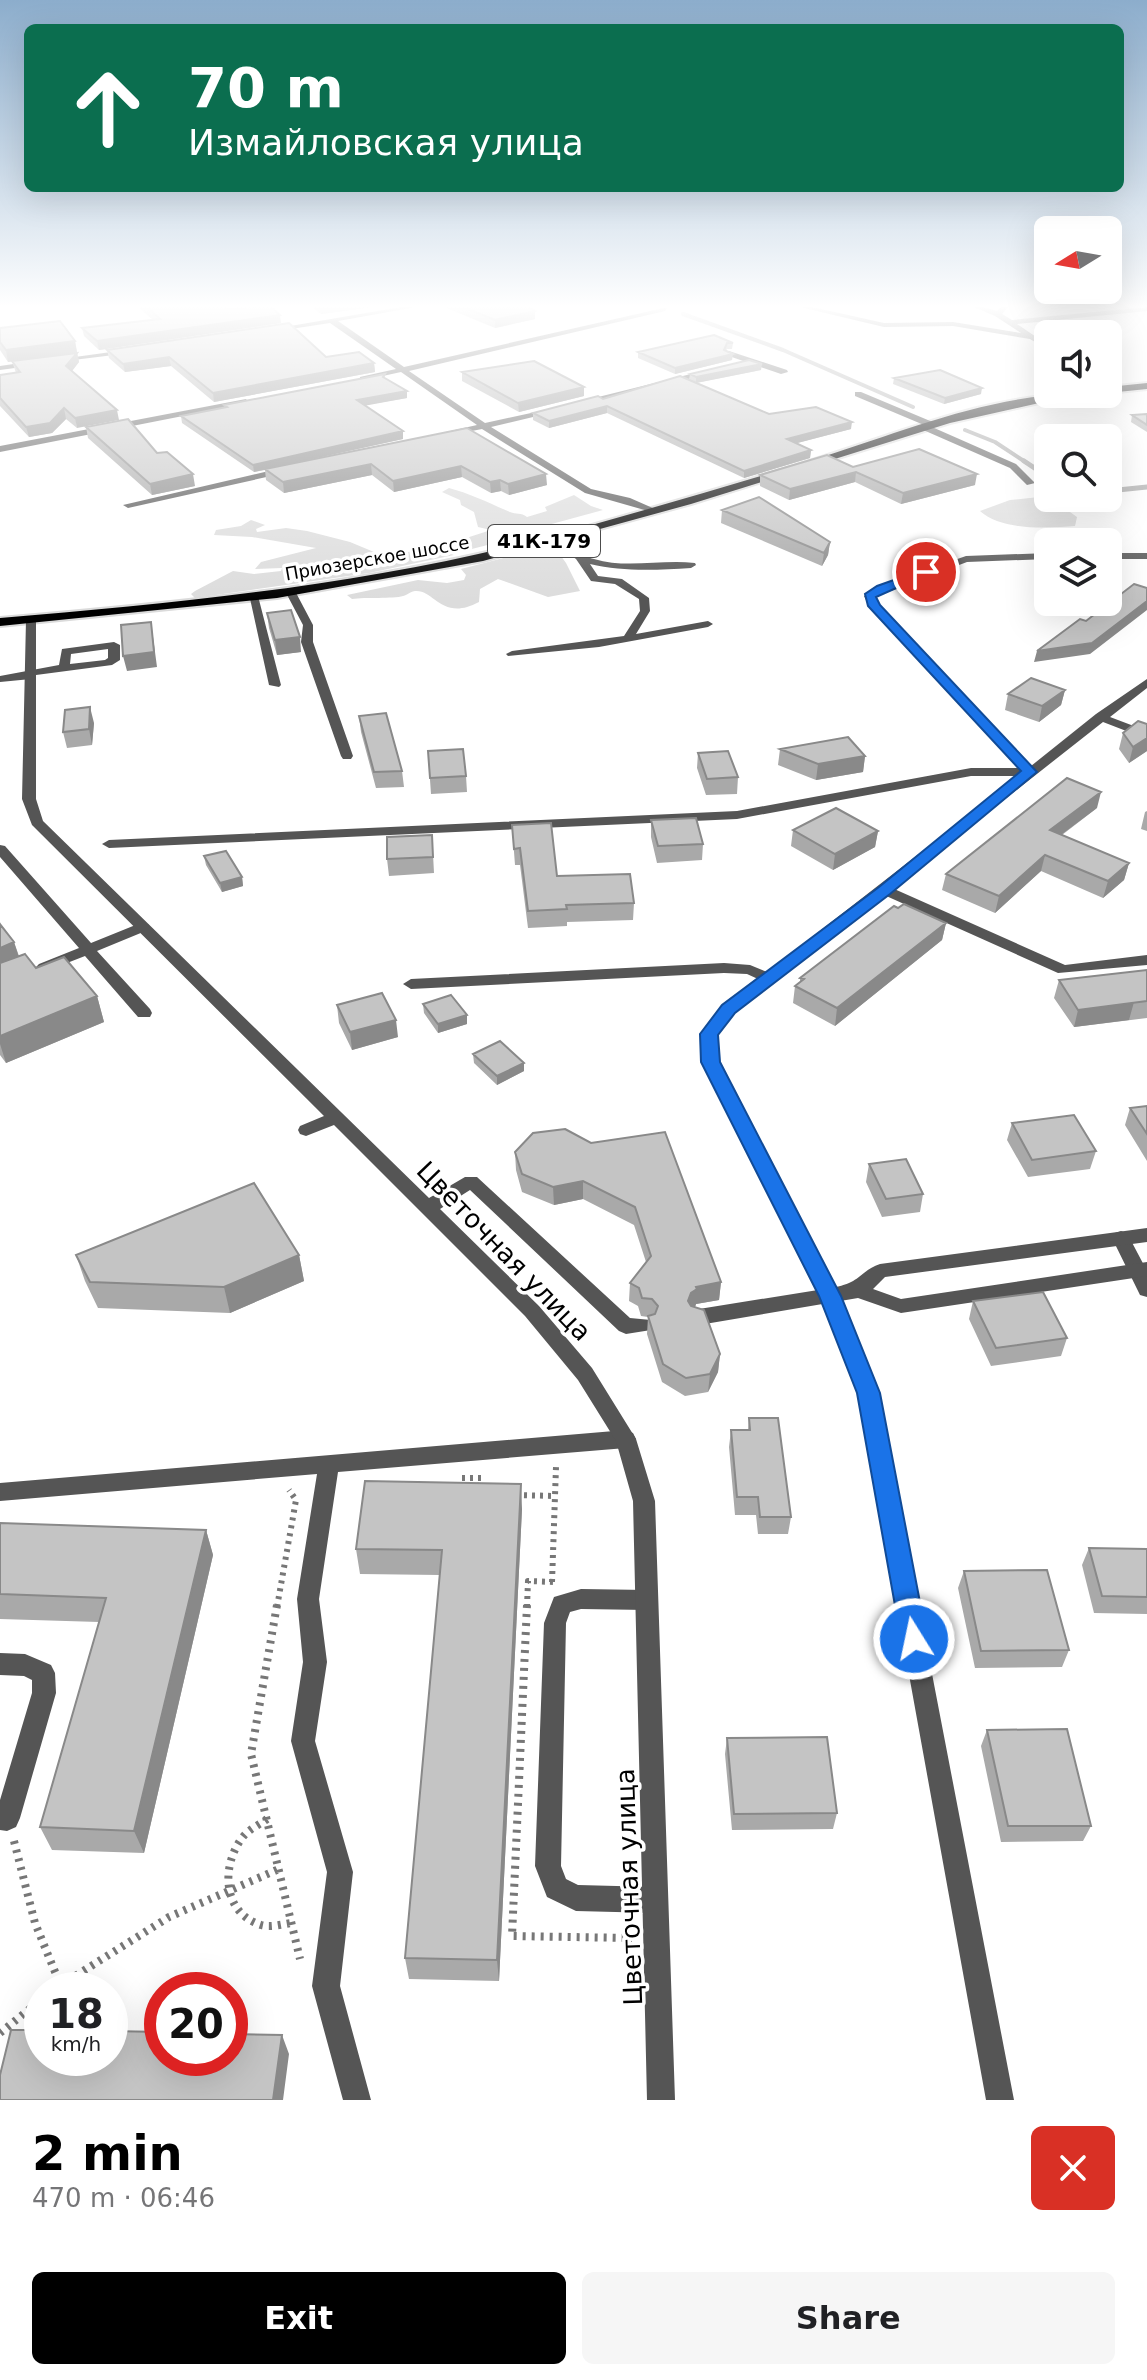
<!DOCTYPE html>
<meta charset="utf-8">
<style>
body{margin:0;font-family:"DejaVu Sans",sans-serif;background:#f6f6f6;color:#202124;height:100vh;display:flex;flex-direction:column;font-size:30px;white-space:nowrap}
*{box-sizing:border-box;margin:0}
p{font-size:26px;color:#757577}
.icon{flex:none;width:44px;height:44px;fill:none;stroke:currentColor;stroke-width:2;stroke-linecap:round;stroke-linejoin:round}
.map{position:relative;height:2100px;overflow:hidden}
.panel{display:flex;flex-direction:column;background:#fff;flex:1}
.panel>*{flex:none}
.banner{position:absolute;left:24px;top:24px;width:1100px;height:168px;border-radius:12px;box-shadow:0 8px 32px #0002;background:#0b6e4f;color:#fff;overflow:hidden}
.needle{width:52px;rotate:259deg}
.fabs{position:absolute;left:1034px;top:216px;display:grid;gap:16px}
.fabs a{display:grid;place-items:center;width:88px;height:88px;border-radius:12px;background:#fff;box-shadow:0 8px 32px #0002;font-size:40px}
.speed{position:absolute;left:24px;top:1972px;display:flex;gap:16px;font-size:40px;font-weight:700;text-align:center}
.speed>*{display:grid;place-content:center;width:104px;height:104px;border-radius:50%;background:#fff;box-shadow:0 8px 32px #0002;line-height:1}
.speed small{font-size:20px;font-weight:400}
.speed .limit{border:12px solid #d22;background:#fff;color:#111}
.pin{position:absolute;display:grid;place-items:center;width:68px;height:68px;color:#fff;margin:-34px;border:4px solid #fff;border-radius:50%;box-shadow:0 2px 8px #0007}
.me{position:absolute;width:88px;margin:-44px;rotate:350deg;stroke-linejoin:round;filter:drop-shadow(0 0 6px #0008)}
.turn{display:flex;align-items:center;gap:28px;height:168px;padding:0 32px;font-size:36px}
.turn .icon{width:104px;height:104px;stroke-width:2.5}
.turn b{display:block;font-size:56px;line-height:68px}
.round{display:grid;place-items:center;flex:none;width:84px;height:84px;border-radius:12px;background:#f6f6f6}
.overview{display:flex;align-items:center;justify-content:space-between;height:136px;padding:0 32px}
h1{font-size:48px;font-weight:800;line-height:60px;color:#000}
.action{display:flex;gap:16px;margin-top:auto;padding:16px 32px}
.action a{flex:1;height:92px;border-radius:12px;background:#000;color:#fff;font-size:32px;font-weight:800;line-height:92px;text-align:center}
.action a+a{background:#f6f6f6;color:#202124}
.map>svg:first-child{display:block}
.green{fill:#dcdcdc}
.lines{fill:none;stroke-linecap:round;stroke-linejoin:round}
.stream-far1{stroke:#a3a3a3;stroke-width:4}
.stream{stroke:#a3a3a3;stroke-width:5}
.primary-casing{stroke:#dbdbdb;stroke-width:4}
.path-far1{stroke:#777;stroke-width:6;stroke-dasharray:3 5;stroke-linecap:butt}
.path{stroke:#777;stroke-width:8;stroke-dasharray:3 6;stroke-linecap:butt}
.service{fill:#555;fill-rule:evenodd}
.minor{fill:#555;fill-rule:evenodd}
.primary{fill:#000;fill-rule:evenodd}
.wall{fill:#a9a9a9}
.shaded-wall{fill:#898989}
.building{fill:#c4c4c4;stroke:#898989;stroke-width:2}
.route{fill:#1a73e8;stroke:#114b97;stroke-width:2}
.labels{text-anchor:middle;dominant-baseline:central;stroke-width:7;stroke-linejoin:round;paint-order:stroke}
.far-street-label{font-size:18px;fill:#000;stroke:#fff}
.shield{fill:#fff;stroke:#4c4c4c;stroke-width:2}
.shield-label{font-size:20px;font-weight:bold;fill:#000}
.near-street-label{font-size:26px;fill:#000;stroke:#fff}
</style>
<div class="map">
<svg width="1147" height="2100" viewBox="0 0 1147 2100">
<rect width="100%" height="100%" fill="#fff"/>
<!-- green -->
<path class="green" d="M449 488C471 494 489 503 510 512 516 515 521 512 527 517L547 511 545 507 574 495 591 506 603 510 548 525 515 538 460 552 454 545 457 541 491 530 478 527 474 512 461 505 460 500 442 492Z
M1039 497 1056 502 1077 517 1075 526C1047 528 1002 531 980 511L1010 500Z
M251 520 265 525 256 529 257 532 286 528 307 531 350 542 386 557 417 550 428 553 446 550 454 555 369 573 195 598 191 594 195 591 233 571 254 574 281 571 282 568 255 569 261 562 316 548 252 537 214 535 216 530 241 526Z
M553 545 566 563 580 591 548 597 498 579 480 589 479 602C442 622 434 589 415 591 412 591 405 596 403 596 393 599 365 597 352 599L347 595 418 580 447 583 464 580 466 575 461 569Z"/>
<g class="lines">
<!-- stream-far1 -->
<path class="stream-far1" d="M683 314 783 350 913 407
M965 430 995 442 1027 463"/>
<!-- stream -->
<path class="stream" d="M1024 461 1048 477
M1108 491 1147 487
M1040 499 1049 498"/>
<!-- primary casing -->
<g class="primary-casing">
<path id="primary" d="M1147 383V389L1108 393V387Z
M1079 394 950 423 691 504 483 561 277 598 0 626V618C191 602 381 583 567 532 652 508 737 484 822 457 904 431 992 394 1079 394Z"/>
</g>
<!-- path-far1 -->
<path class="path-far1" d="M462 1478H481L479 1490
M516 1495 555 1496
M552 1582 556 1467
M277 1607 296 1500 289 1490
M527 1607 528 1581 554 1582"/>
<!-- path -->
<path class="path" d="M277 1605 251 1754 300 1959
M527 1605 512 1936 632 1938
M267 1819C259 1825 249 1829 242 1838 221 1866 222 1913 261 1925 271 1928 282 1924 292 1923
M14 1841 35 1923 60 1984
M53 1990 169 1917 279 1869
M0 2033 42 1999"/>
<!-- service -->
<path class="service" d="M729 351 787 370 788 372 781 374 726 355Z
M855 392H861L935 423 936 425 932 427 1016 464 1035 483 1027 485 1010 468 921 429 920 427 924 425 855 396Z
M550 537C565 536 578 555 594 559 627 569 661 559 695 563L696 565 691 568C657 570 623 572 590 564L598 576 622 579 649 598 650 611 636 634 708 621 713 624 708 627 599 647 508 656 506 654 512 651 624 636 640 611 639 599 615 584 591 581 576 559 550 541Z
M286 589H294L313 625V642L353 756 351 759H343L341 756 301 642 303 625 285 591Z
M249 594 258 596 281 685 279 687 269 685Z
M114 642 120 645V660L112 665 36 675 35 678 31 679 0 682V676L59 665 62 649ZM108 649V658L105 660 70 664 71 654Z
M0 845 5 846 91 943 138 924H148L150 927 148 930 97 951 150 1009 152 1013 150 1017H138L85 956 49 970H39L36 967 39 964 79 948 0 857Z
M1121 1231 1127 1233 1147 1271V1297L1140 1295 1112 1238 1115 1233Z
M830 1289 837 1291 839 1296 878 1393 1014 2100H986L858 1393 821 1296 823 1291Z
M626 1430 633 1433 636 1439 633 1445 626 1448 338 1472 319 1599 327 1662 315 1741 353 1872 340 1986 371 2100H343L312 1986 327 1872 291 1741 303 1662 297 1599 317 1474 0 1501V1483Z
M581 1589 647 1590 655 1593 658 1600 655 1607 647 1610 581 1609 570 1612 566 1623 561 1866 566 1879 578 1885 655 1887 664 1891 668 1900 664 1909 655 1913 576 1911 547 1897 535 1866 544 1623 554 1597Z
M0 1653 25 1654 51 1665 55 1673 56 1693 20 1818 16 1827 7 1831 0 1830V1800L32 1693V1680L24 1676 0 1675Z"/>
<!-- minor -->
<path class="minor" d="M401 307H416L338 321 404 367 668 307 665 311 409 371 485 423 554 408V412L491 427 591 489 630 498 655 509V513L585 493 482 429 446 436V432L477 425 401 372 360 381V377L396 369 330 323 271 332 267 330Z
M800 307H812L884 323 953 322 1021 333 995 316 974 307H984L997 311 1001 307H1008L1002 314 1012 320 1147 307V311L1017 324 1048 345V350L1030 339 953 326 884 327Z
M133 349 130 353 57 362 53 360Z
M34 361 37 365 0 370V366Z
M711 369 714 373 582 404 578 402Z
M246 399 249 403 0 452V446Z
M286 467 289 468V472L128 508 123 505Z
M1048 553V559L967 562 875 597 879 605 1031 766 1096 714 1147 679V688L1110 717 1147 731V739L1103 722 892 888 1065 965 1147 955V965L1058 973 884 895 734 1012 717 1035 719 1062 835 1287C860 1283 860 1271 880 1264L1147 1228V1242L885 1277 873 1289 901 1299 1147 1262V1276L901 1313 858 1298 699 1325 692 1322 689 1317 692 1312 699 1309 818 1290 703 1062 701 1034 703 1030 724 1006 758 979 747 974 724 973 411 989 403 984 411 979 724 963 750 965 767 972 1019 776H971L737 819 109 848 102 844 109 840 737 811 971 768H1019L870 608 864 596 877 587 966 556Z
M1108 553H1147V559H1108Z
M31 617 36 620V799L43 821 429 1198 465 1177H477L630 1318 651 1320 654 1325 651 1330 626 1334 619 1331 470 1190 440 1209 539 1306 592 1368 636 1439 655 1501 675 2100H647L633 1501 616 1441 578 1380 525 1316 334 1125 306 1136 300 1134 298 1130 300 1126 324 1116 32 825 22 799 26 620Z"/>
<!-- primary -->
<use href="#primary" class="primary"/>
</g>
<!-- wall -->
<path class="wall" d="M138 307H225L228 309 281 323 99 350 84 336 82 328 153 320Z
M311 307H372L321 314Z
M444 307H529L535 311V319L495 328Z
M0 328 75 341 79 362 72 371 77 428 66 419 52 433 29 437 0 406V375L16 373 12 361 8 362 0 350Z
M733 343 732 349H727L726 351 732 360 675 374 638 358V352Z
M107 350 326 357 374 363 375 372 214 402 171 366 125 372 109 358Z
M761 370 696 383 769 414 851 429 797 443 811 450 810 458 744 478 607 413 549 428 533 420V413L603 399 689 380 690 374Z
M462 372 584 387V396L519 412 462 381Z
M385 374V379L407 391V398L365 405 403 431V439L293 463 467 428 547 485 509 495 501 491 491 493 462 477 394 492 372 475 284 493 266 480 265 470 254 472 182 423 181 416 225 408 224 405Z
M894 378 981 394 944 404 893 384Z
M1147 414V432L1131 422 1132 415Z
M86 427 157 453 195 486 152 495 88 438Z
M853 467 975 485 901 504 855 482 789 500 760 486V475Z
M722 510 830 542 828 555 822 566 721 523Z
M267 613 301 652 277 655 269 628Z
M1065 690 1061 705 1039 722 1005 710 1008 694Z
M359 716 402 771 404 787 376 788 361 732Z
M94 723 92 745 67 748 63 732Z
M1147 724V751L1129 763 1119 749 1123 733Z
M780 749 865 756 863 772 816 780 778 765Z
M428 751 466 776 467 792 431 794Z
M698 753 738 777 737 794 706 795 697 768Z
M1097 808 1062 835 1129 863 1124 880 1103 898 1041 871 995 913 942 890 946 874Z
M1147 811V831L1141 829 1145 812Z
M651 820 703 844 702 860 657 863 651 837Z
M512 825 557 876 634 903 633 920 567 922V926L528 928 520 865H515Z
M793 830 878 831 875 847 833 870 791 846Z
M432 835 434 873 389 876 387 859Z
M204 856 242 877 243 886 222 892 206 865Z
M946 923 942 940 835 1026 793 1003 795 986 800 982V978Z
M0 924 14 942 19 956 36 968 97 996 104 1022 6 1063 0 1055Z
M1147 970V1018L1074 1027 1054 998 1059 980Z
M423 1004 467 1024 438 1033 424 1013Z
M337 1005 398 1037 352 1050 339 1023Z
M473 1054 524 1063V1071L497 1085 474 1063Z
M1147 1106V1161L1125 1125 1130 1108Z
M1012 1123 1096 1151 1090 1169 1028 1177 1007 1140Z
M565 1129 721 1282 719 1300 696 1304 695 1307 720 1354 718 1372 708 1392 685 1396 662 1382 647 1334 648 1317 641 1316 638 1306 629 1301 630 1283 646 1262 634 1225 583 1199 554 1205 522 1192 516 1170 515 1152Z
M869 1164 923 1194 920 1212 882 1217 866 1182Z
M76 1255H299L304 1281 230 1313 98 1308 85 1281Z
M973 1301 1067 1338 1061 1356 991 1366 969 1319Z
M749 1418 791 1517 788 1534H758L756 1515H735L729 1447 731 1430H748Z
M522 1509 499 1981 409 1979 405 1958 440 1575 360 1574 356 1549Z
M0 1523 206 1530 213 1555 144 1853 52 1850 40 1827 99 1622 0 1619Z
M1089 1548 1147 1549V1614L1094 1613 1082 1565Z
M964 1571 1069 1650 1062 1667 975 1668 958 1588Z
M987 1730 1091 1826 1083 1841 1001 1842 981 1746Z
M727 1738 837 1813 833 1829 732 1830 725 1754Z"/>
<!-- shaded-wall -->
<path class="shaded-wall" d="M320 307H372L321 314Z
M535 311V319L495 328V320Z
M280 315 281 323 99 350 97 341Z
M75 341 77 353 8 362 6 350Z
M77 353 79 362 68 376 66 366Z
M733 354 732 360 675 374V368Z
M169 357 171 366 125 372 123 364Z
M374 363 375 372 214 402 213 393Z
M762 364 761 370 696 383V377Z
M584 387V396L519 412 518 403Z
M982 388 981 394 944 404 945 398Z
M407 391V398L358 407 357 400Z
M607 406V413L549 428V421Z
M64 408 66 419 52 433 29 437 26 427Z
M117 410 119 420 77 428 75 418Z
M852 422 851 429 786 446 787 439Z
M403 431V439L254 472 253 465Z
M811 450 810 458 744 478V471Z
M371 464 372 475 284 493 283 482Z
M461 466 462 477 394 492 393 481Z
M856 472 855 482 789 500 790 489Z
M193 474 195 486 152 495 150 484Z
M546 474 547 485 509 495 508 484Z
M977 474 975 485 901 504 903 493Z
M500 480 501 491 491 493 490 482Z
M830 542 828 555 822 566 824 553Z
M1147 601V610L1090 654 1034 662 1037 651Z
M151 622 157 667 127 671 123 656Z
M300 637 301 652 277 655 275 640Z
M1065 690 1061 705 1039 722 1042 706Z
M90 707 94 723 92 745 89 729Z
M1147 738V751L1129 763 1133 747Z
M865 756 863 772 816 780 818 764Z
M1101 792 1097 808 1046 846 1050 830Z
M878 831 875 847 833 870 835 854Z
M1045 855 1041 871 995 913 999 896Z
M1129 863 1124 880 1103 898 1108 881Z
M242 877 243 886 222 892 220 883Z
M946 923 942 940 835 1026 837 1008Z
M14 942 22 967 0 976V948Z
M97 996 104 1022 6 1063 0 1044V1036Z
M1134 1002 1129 1020 1074 1027 1078 1010Z
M467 1015V1024L438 1033V1024Z
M396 1020 398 1037 352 1050 350 1032Z
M524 1063V1071L497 1085V1076Z
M583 1181V1199L554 1205 553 1187Z
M299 1255 304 1281 230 1313 224 1287Z
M721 1282 719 1300 696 1304 695 1307 689 1310 688 1301 691 1293 696 1287Z
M720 1354 718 1372 708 1392 710 1374Z
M521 1484 522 1509 499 1981 497 1960Z
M206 1530 213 1555 144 1853 134 1831Z
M282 2035 289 2054 283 2100H273Z"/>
<!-- building -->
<path class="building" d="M147 307H225L228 309 250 307H271L280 315 97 341 82 328 160 319Z
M463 307H529L535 311 495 320Z
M60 321 75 341 6 350 0 342V328Z
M289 323 326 357 359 352 374 363 213 393 169 357 123 364 107 350Z
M714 335 733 343H727L724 350 733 354 675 368 638 352Z
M77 353 66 366 117 410 75 418 64 408 50 423 26 427 0 398V375L20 372 12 361Z
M749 360 762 364 696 377 690 374Z
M534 361 584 387 518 403 462 372Z
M940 370 982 388 945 398 894 378Z
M385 374 383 377 407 391 357 400 403 431 253 465 181 416 227 407 224 405Z
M680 376 769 414 816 407 852 422 787 439 811 450 744 471 607 406 549 421 533 413 598 396 603 399Z
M1147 414V425L1132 415Z
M128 419 157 453 167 452 193 474 150 484 86 427Z
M467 428 546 474 508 484 500 480 490 482 461 466 393 481 371 464 283 482 265 469Z
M919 449 977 474 903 493 856 472 790 489 760 475 827 455 853 467Z
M759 497 830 542 824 553 722 510Z
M1134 584 1147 588V601L1092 643 1037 651 1080 619 1086 621Z
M291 610 300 637 275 640 267 613Z
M151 622 154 652 123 656 121 625Z
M1031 678 1065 690 1042 706 1008 694Z
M90 707 89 729 63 732 65 710Z
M386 713 402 771 374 772 359 716Z
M1138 721 1147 724V738L1133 747 1123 733Z
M848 737 865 756 818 764 780 749Z
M463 749 466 776 430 778 428 751Z
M728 751 738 777 707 779 698 753Z
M1067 778 1101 792 1050 830 1129 863 1108 881 1045 855 999 896 946 874Z
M836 808 878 831 835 854 793 830Z
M696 818 703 844 658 846 651 820Z
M551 823 557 876 630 874 634 903 566 905 567 909 528 911 520 848 514 849 512 825Z
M432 835 433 857 387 859V837Z
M226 851 242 877 220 883 204 856Z
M904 904 946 923 837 1008 795 986 804 979 800 978 894 906 898 908Z
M0 924 14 942 0 948Z
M25 954 36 968 64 957 97 996 0 1036V963Z
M1147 970V1001L1078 1010 1059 980Z
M382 993 396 1020 350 1032 337 1005Z
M451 995 467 1015 438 1024 423 1004Z
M500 1041 524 1063 497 1076 473 1054Z
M1147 1106V1134L1130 1108Z
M1074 1115 1096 1151 1032 1160 1012 1123Z
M565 1129 591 1143 665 1132 721 1282 696 1287 697 1289 691 1293 688 1301 691 1306 704 1310 720 1354 710 1374 686 1378 663 1364 648 1316 655 1314 658 1306 652 1299 642 1298 639 1288 630 1283 651 1256 635 1207 583 1181 553 1187 522 1174 515 1152 533 1133Z
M906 1159 923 1194 886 1199 869 1164Z
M254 1183 299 1255 224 1287 90 1282 76 1255Z
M1043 1292 1067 1338 996 1348 973 1301Z
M749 1418H778L791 1517H760L758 1497H737L731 1430H750Z
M365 1481 521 1484 497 1960 405 1958 442 1550 356 1549Z
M0 1523 206 1530 134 1831 40 1827 106 1598 0 1594Z
M1089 1548 1147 1549V1597L1102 1596Z
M1047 1570 1069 1650 981 1651 964 1571Z
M1067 1729 1091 1826H1008L987 1730Z
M827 1737 837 1813 734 1814 727 1738Z
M11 2030H42V2058H110V2031L162 2032V2058H230V2034L282 2035 273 2100H0V2075Z"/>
<!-- sky -->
<linearGradient id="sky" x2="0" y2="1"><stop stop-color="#8cadcc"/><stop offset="0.51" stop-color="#fff"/><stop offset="1" stop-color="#fff" stop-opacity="0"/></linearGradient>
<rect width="1147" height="601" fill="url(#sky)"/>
<!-- route -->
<path class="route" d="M922 570 932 572 876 597 880 605 1037 772 890 894 735 1013 718 1035 720 1062 841 1296 880 1393 927 1639 923 1648 914 1651 905 1648 901 1639 857 1393 819 1296 701 1062 700 1034 722 1005 879 887 1021 771 868 606 865 594 877 586Z"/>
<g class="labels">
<!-- far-street labels -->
<g class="far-street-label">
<text transform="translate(377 558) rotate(-10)">Приозерское шоссе</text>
</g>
<!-- shield labels -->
<rect class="shield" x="488" y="525" width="112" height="32" rx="6"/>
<g class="shield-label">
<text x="544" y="541">41К-179</text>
</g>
<!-- near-street labels -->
<g class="near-street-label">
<text transform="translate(504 1251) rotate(46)">Цветочная улица</text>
<text transform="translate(629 1887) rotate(-92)">Цветочная улица</text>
</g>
</g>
</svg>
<div class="fabs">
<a><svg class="needle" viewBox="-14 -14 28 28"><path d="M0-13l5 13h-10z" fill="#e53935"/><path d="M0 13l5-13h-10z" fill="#757577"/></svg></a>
<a><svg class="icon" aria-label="sound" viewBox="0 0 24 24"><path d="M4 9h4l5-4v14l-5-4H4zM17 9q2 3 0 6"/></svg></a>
<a><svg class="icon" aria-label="search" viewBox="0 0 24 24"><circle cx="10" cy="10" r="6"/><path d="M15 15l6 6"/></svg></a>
<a><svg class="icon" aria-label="layers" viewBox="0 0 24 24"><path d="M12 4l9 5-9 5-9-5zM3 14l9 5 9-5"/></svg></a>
</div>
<div class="speed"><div>18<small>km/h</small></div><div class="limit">20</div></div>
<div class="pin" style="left:926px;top:572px;background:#d93025"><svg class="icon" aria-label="arrive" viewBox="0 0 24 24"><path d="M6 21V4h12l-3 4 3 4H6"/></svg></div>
<svg class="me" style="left:914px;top:1639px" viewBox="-20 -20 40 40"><circle r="17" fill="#1a73e8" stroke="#fff" stroke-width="3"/><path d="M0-11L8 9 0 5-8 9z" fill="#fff"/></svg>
<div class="banner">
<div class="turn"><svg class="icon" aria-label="ahead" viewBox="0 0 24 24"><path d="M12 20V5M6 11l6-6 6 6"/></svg><div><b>70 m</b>Измайловская улица</div></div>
</div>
</div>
<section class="panel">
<div class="overview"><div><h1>2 min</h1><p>470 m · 06:46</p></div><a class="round" style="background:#d93025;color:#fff"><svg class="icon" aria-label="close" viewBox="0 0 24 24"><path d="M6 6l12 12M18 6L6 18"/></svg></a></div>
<div class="action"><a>Exit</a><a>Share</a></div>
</section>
